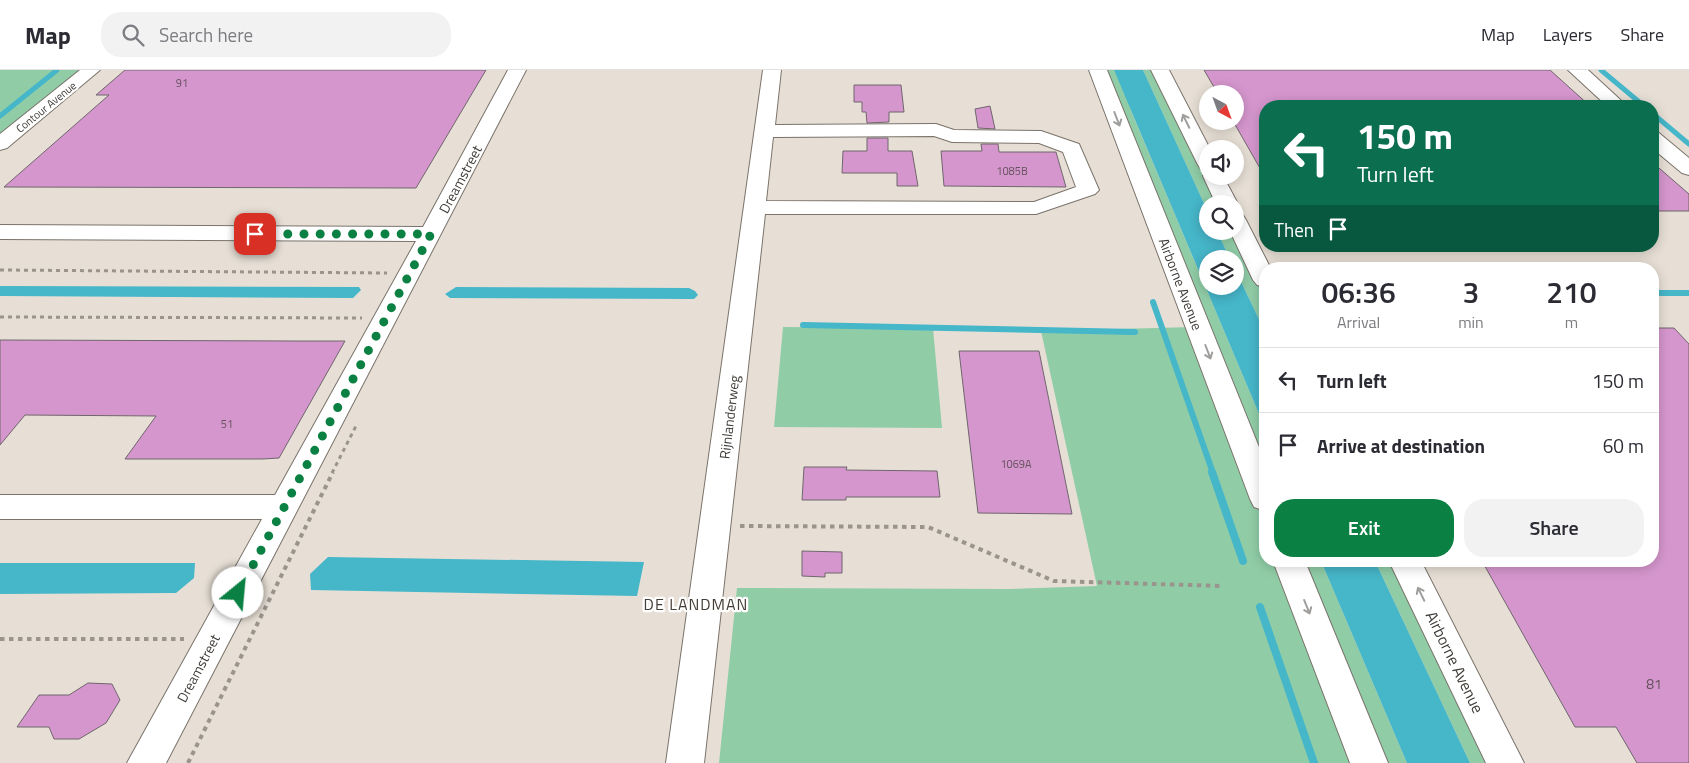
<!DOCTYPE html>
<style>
body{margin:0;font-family:"Titillium Web",sans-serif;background:#f2f2f3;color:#2b2b33;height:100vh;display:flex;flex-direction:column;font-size:19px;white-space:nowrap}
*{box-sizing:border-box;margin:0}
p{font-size:16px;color:#7c7c81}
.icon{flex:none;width:28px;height:28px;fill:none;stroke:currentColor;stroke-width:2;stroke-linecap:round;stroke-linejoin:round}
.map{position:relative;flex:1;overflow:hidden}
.side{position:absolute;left:1259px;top:192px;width:400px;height:305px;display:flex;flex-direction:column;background:#fff;border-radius:20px;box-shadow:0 2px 12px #0003}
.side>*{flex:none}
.banner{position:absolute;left:1259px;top:30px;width:400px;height:152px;border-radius:20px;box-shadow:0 2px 12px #0003;background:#0b6e4f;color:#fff;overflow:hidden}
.needle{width:32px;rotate:139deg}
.buttons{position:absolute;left:1199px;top:15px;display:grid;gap:10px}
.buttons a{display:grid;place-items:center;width:45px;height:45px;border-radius:50%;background:#fff;box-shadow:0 2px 12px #0003;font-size:25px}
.pin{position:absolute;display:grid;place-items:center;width:42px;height:42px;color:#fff;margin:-21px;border-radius:10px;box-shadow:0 2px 8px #0006}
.me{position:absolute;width:55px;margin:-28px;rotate:28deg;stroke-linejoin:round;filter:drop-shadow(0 0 4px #0008)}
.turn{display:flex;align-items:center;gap:18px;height:105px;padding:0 15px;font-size:22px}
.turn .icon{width:65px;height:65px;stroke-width:2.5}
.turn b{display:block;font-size:35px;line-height:42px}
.then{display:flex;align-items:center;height:48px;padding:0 15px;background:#0003;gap:10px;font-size:19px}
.eta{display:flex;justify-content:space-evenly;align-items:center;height:85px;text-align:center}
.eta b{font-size:30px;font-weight:600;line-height:35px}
.button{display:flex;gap:10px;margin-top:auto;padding:10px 15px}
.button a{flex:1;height:58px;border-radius:20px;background:#0b8043;color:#fff;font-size:20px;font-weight:600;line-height:58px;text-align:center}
.button a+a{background:#f2f2f3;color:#2b2b33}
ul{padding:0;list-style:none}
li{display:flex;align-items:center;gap:15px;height:65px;padding:0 15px;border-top:1px solid #e1e1e2}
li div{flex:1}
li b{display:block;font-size:19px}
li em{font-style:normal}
header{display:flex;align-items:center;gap:30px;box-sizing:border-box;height:70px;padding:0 25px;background:#fff;border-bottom:1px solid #e1e1e2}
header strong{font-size:24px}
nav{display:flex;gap:28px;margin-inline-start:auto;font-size:18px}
.search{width:350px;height:45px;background:#f2f2f3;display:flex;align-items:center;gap:12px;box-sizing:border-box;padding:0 18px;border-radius:20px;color:#7c7c81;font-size:19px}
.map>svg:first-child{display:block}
.green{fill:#90cda7}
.water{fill:#46b6c9}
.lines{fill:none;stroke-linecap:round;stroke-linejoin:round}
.stream-far2{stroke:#46b6c9;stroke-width:5}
.stream-far1{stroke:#46b6c9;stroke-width:6}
.stream{stroke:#46b6c9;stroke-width:8}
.building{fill:#d596cd;stroke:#6f666d}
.minor-casing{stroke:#7a736b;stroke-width:2}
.path-far1{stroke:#9a948d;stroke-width:3;stroke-dasharray:4 4;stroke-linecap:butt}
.path{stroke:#9a948d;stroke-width:4;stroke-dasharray:4.5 4.5;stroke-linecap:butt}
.minor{fill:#fff;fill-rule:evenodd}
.oneway{stroke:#9f9e9c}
.route{stroke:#0b8043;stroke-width:9;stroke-dasharray:0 16.2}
.labels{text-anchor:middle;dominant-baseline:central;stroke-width:4.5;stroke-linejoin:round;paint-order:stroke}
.number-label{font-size:11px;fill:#64525d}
.far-street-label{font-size:11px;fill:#3f3c38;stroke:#fff}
.street-label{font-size:14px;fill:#3f3c38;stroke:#fff}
.near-number-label{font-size:14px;fill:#64525d}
.quarter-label{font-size:16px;letter-spacing:1px;fill:#443e36;stroke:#fff}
.near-street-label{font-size:16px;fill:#3f3c38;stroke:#fff}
</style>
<header>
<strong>Map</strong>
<div class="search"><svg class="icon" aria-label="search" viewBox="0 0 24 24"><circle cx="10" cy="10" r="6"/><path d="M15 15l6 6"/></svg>Search here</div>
<nav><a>Map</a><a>Layers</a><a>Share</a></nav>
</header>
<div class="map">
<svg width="1689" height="693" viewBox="0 0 1689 693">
<rect width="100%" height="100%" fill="#e7dfd5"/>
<!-- green -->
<path class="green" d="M0 0H86L0 70Z
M1101 0H1114L1123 19 1132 43 1265 358V410Z
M1143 0H1155L1221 134H1208L1207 140Z
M1217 161H1235L1265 223V262L1235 199V189H1230Z
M783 257 933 258 942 358 774 357Z
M1193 257 1265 445V491H1283L1361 693H719L737 518 1009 519 1097 516 1041 261Z
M1298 491H1321L1407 693H1379Z
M1375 491H1397L1496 693H1470Z"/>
<!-- water -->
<path class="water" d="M1114 0H1143L1207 140 1208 161H1217L1230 189H1208V216H1235V199L1265 262V358Z
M0 216 359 217 361 220 353 228 0 226Z
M456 217 689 218 695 221 698 225 694 229 450 228 445 224Z
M328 487 644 492 637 526 311 520 310 504Z
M1321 491H1375L1470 693H1407Z
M0 493H195L194 508 176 523 0 524Z"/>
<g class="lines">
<!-- stream-far2 -->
<path class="stream-far2" d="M1601 0 1644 36
M1652 43 1689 74
M0 46 57 0"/>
<!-- stream-far1 -->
<path class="stream-far1" d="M1652 223H1689
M1153 232 1213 403
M803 255 1135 262"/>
<!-- stream -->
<path class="stream" d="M1212 402 1243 491
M1260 537 1314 693"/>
</g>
<!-- building -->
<path class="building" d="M125 0H486L416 118 4 117 109 25H96Z
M1204 0H1550L1590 36H1265V107L1233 51H1235V24H1218Z
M854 15H901L904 42H889V52L867 53 866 42H862V32H854Z
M990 36 995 59 978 58 975 39Z
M867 68H888V81H912L918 116H897V103H842L843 81H867Z
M981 74H998L999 82H1056L1066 117 944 116 941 81H982Z
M1652 92 1689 124V141H1652Z
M1652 258H1674L1689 274V693H1637L1616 657H1575L1482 491H1652Z
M0 270 295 271H345L279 388 263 389H125L156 346 25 345 0 375Z
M959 281H1039L1072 444 978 443Z
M804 397H847L846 400 937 401 940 427H846V430H802Z
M802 481 842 482V503H825V507L802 506Z
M88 613 112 614 120 630 106 653 79 669H54L49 657H17L39 625H69Z"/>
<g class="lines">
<!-- minor casing -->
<g class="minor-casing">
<path id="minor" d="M80 0H100L7 78 0 80V64Z
M508 0H526L166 693H127L262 449H0V425H275L416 171 0 169V155L423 157Z
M763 0H781L775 55 936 54 954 60 1041 61 1079 74 1099 120 1095 124 1036 144H765L704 693H666ZM934 66 952 72 1039 73 1063 82 1076 117 1034 132 766 131 773 67Z
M1089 0H1107L1265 392V441L1254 437 1250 429Z
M1151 0H1169L1210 79H1208V101L1201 99 1198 95Z
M1568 0H1588L1627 36H1607Z
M1652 61 1659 63 1689 88V105L1682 103 1652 78Z
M1208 101V106H1223L1238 134 1235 138V134H1216L1203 106Z
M1235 143 1243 145 1246 150 1271 199H1265V217L1257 215 1253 210 1230 161H1235Z
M1273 491H1305L1388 693H1350Z
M1389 491H1421L1524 693H1486Z"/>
</g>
<!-- path-far1 -->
<path class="path-far1" d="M0 200 387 203
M0 247 362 248
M332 403 357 354"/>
<!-- path -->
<path class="path" d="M740 456 928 457 1054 511 1223 516
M0 569H184
M188 693 333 402"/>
<!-- minor -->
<use href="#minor" class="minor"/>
</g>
<!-- one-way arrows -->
<defs><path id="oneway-shaft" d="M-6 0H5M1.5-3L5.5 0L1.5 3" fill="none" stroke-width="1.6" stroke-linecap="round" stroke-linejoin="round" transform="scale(1.25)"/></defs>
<g class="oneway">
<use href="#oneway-shaft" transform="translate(1117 49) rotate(69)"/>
<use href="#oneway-shaft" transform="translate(1186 51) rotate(-116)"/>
<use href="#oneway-shaft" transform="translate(1208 282) rotate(69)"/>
<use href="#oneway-shaft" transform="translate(1421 524) rotate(-116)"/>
<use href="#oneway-shaft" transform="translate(1307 537) rotate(68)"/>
</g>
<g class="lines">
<!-- route -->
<path class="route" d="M238 523 431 164H255"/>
</g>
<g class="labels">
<!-- number labels -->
<g class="number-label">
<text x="182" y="13">91</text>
<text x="1012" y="101">1085B</text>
<text x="227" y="354">51</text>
<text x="1016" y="394">1069A</text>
</g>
<!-- far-street labels -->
<g class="far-street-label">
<text transform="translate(46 37) rotate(-39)">Contour Avenue</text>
</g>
<!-- street labels -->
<g class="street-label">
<text transform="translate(460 109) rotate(-62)">Dreamstreet</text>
<text transform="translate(1181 214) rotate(69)">Airborne Avenue</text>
<text transform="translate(729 347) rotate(-83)">Rijnlanderweg</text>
<text transform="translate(198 598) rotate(-62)">Dreamstreet</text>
</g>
<!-- near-number labels -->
<g class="near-number-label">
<text x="1654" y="613">81</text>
</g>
<!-- quarter labels -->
<g class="quarter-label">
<text x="696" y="534">DE LANDMAN</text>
</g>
<!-- near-street labels -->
<g class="near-street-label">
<text transform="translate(1455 592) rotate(64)">Airborne Avenue</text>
</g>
</g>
</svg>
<div class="buttons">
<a><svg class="needle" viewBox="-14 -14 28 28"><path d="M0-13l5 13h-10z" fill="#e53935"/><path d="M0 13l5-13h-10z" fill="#7c7c81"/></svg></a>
<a><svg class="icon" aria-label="sound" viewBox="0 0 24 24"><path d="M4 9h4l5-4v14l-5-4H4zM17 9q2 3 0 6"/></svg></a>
<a><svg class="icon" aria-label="search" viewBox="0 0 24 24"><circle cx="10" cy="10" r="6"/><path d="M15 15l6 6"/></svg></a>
<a><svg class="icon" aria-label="layers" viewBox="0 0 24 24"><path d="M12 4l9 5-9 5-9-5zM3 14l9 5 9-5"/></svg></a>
</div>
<div class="pin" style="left:255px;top:164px;background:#d93025"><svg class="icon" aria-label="arrive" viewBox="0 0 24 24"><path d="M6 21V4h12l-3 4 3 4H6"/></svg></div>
<svg class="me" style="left:238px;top:523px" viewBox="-20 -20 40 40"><circle r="19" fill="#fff"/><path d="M0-13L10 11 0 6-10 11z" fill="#0b8043"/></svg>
<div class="banner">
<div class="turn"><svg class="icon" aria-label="left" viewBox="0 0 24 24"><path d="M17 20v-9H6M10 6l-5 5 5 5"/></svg><div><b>150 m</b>Turn left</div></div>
<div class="then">Then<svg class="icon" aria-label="arrive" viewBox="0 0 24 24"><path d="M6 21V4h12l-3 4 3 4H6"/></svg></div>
</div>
<section class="side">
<div class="eta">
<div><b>06:36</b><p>Arrival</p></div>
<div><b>3</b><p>min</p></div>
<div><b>210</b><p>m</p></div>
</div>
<ul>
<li><svg class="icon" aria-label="left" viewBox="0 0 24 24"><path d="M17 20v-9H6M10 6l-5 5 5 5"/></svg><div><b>Turn left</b></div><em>150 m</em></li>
<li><svg class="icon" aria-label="arrive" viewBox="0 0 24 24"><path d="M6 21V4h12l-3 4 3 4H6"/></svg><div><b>Arrive at destination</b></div><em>60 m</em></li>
</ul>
<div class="button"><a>Exit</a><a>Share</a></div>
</section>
</div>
